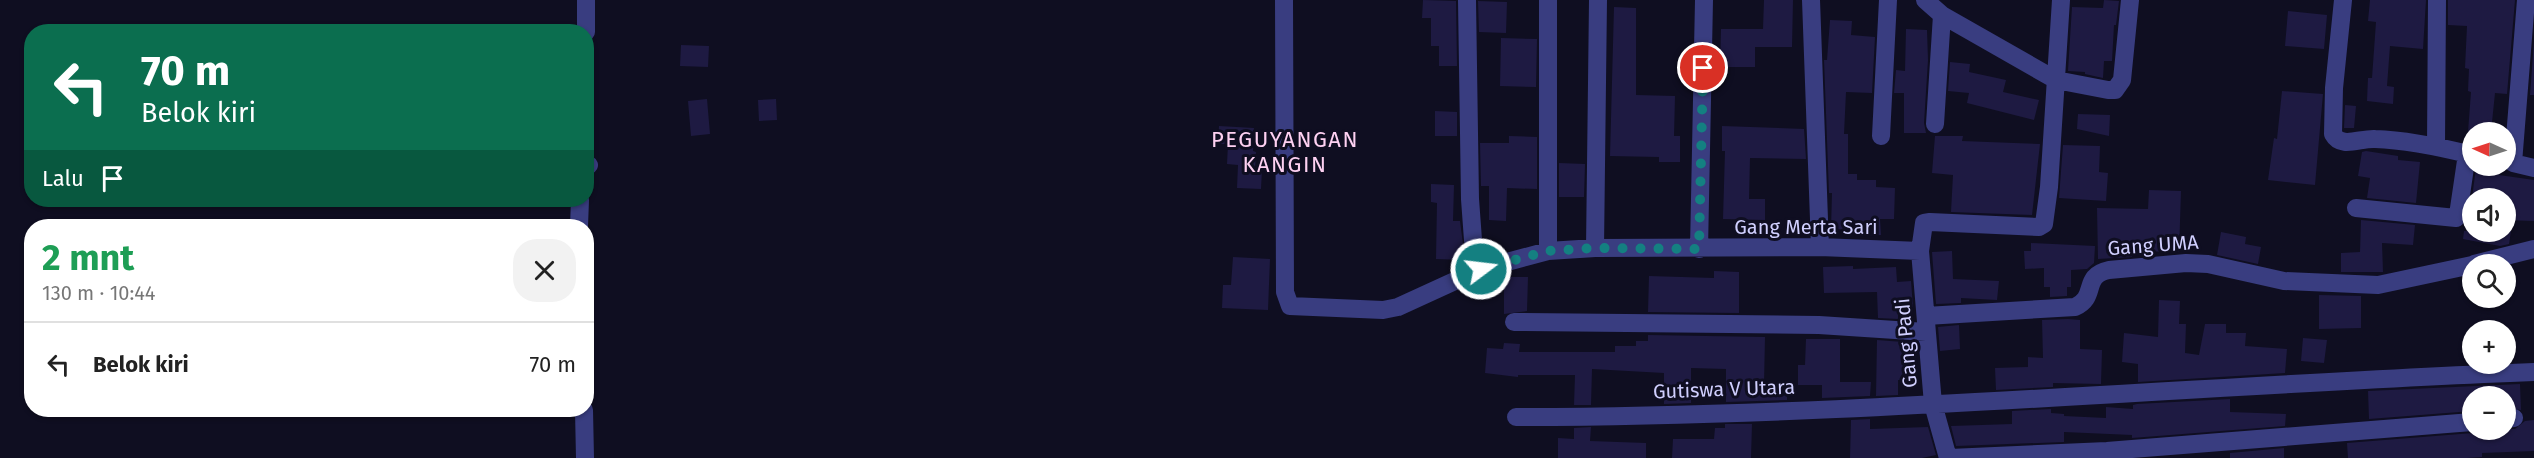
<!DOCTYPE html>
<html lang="id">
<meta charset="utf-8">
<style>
body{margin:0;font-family:"Fira Sans",sans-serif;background:#f2f2f2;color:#222;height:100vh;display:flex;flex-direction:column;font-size:22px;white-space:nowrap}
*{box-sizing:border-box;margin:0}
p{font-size:20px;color:#767676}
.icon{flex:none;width:33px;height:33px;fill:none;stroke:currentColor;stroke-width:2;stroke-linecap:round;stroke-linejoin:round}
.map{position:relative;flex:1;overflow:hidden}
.side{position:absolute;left:24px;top:219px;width:570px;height:198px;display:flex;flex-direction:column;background:#fff;border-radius:24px;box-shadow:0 2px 4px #0004}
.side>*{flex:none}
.hud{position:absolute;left:24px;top:24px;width:570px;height:183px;border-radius:24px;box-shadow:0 2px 4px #0004;background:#0b6e4f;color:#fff;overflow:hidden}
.needle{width:39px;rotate:273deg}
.fabs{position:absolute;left:2462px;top:122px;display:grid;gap:12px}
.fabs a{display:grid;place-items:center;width:54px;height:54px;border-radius:50%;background:#fff;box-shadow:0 2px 4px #0004;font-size:30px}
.pin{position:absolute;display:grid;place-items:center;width:51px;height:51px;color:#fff;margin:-26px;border:3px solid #fff;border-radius:50%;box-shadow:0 2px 6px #0007}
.me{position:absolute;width:66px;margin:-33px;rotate:75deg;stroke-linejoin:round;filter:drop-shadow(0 0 4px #0008)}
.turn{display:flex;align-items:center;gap:21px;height:126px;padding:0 18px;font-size:27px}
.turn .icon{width:78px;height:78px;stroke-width:2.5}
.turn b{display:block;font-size:42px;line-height:51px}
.then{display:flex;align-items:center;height:57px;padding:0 18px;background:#0003;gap:12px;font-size:22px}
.round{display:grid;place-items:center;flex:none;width:63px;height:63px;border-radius:24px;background:#f2f2f2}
.head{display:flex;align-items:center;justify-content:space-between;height:102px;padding:0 18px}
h1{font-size:36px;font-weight:700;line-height:45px;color:#1e9e55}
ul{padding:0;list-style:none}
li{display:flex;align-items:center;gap:18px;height:84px;padding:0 18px;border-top:2px solid #e0e0e0}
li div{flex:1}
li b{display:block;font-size:22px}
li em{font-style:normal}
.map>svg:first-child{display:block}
.building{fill:#1e1a42}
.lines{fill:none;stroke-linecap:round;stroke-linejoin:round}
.minor{stroke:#393d80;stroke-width:18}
.route{stroke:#148081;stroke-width:10;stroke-dasharray:0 18}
.labels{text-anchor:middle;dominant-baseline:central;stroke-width:6;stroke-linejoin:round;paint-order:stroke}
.street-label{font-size:20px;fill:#d0cffe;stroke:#0f0e21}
.quarter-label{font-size:22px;letter-spacing:1.5px;fill:#fed1f2;stroke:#0f0e21}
</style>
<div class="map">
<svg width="2534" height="458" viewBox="0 0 2534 458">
<rect width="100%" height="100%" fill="#0f0e21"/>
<!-- building -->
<path class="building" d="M1423 0 1456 1 1457 66H1439V46H1431V18H1422Z
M1764 0H1793L1792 47H1755V67H1720L1721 29H1763Z
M2104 0 2119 1 2116 25H2114L2112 61H2104L2103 78 2085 74V72L2068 71 2072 7 2103 8Z
M2370 0H2426L2423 49 2390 46 2387 86 2394 87 2393 104 2367 101 2368 78H2372L2376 22 2368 21Z
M2448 0H2515L2507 94 2495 93 2491 132H2468L2471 92 2468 91 2469 69 2465 68 2467 26 2448 25Z
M1478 1 1507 2 1506 33 1479 32Z
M1614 7 1636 8V95L1675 96 1674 136H1680V162H1659V157L1610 156Z
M2288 11 2327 15 2324 49 2285 46Z
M1830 20 1852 21 1851 35 1875 37 1872 93 1846 92 1844 134H1848V174H1857V180H1876V187L1895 188 1894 219H1880L1881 235 1865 236V230L1831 229 1832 193H1829L1824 60H1827Z
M1906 29 1927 30 1928 60 1924 123 1926 133H1904V93H1894L1896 70 1905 71Z
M1501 38 1537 39 1536 87 1500 86Z
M2534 41V95H2530Z
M681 45 709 46 708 67 680 66Z
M1950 62 1970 64 1969 72 2006 80 2003 92 2039 100 2034 120 1967 103 1969 93 1948 91Z
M2282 91 2323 94 2315 185 2268 180 2274 138 2277 139Z
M707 99 710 134 691 136 688 101Z
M776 99 777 120 759 121 758 100Z
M2345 105 2356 106 2354 128H2344Z
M1435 111 1457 112V136H1435Z
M2078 114 2110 115 2109 136 2077 129Z
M1219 126 1254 128 1253 151 1256 152 1255 169H1262L1261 189 1237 188 1238 165 1227 164 1228 144H1218Z
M1722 126 1804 129 1806 159 1750 158 1749 199H1765V220L1723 219 1725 151H1722Z
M1509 136 1537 137V189L1507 188 1506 221 1489 220V186H1481L1480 143H1509Z
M1935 136H1963L1962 141 2040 144 2032 215 1951 212 1953 175 1932 173Z
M2063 145 2100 146 2099 172 2108 173 2106 201 2059 198Z
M2366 151 2398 156V160L2420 162 2416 203 2367 198 2370 178 2358 176 2362 152Z
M1559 163 1585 164 1584 197H1559Z
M2476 168 2500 172 2499 175 2534 180V221L2505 220V198H2472Z
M1431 184 1454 185 1453 221H1460L1465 260 1436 259 1437 203 1431 202Z
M2149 190 2181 191 2179 252 2133 251 2132 257 2098 259 2097 208 2148 209Z
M2361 220 2415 225 2413 245 2382 243 2383 272H2341V253L2360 252Z
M2464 231H2511L2509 244 2500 246 2463 239Z
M2221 232 2246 237 2245 244 2261 247 2258 264 2217 255Z
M2031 243 2095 246 2094 263 2087 269 2071 270V287H2067V296L2050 297V287H2044V268L2025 269 2024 251H2031Z
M1952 251 1953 279 1999 281 1997 300 1961 298V303L1936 304 1932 252Z
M1233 257 1270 259 1268 310 1222 308 1223 285H1231Z
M1853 266V269L1896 267 1897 282 1911 281 1913 307 1898 308V319L1878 318 1877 292 1824 293 1823 267Z
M1714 271 1739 272V313L1648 312 1649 276 1714 278Z
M1504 277H1528L1527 311 1504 314Z
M2319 295 2361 296V328L2319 329Z
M2159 300 2180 301 2179 324H2186L2185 353 2199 355 2205 324H2226V333H2246L2245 346 2287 349 2285 373 2138 382V364L2122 362 2124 333 2158 337Z
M2068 319 2080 320V349L2102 350 2101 384 2053 383V387L1996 390 1995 368 2028 367V357L2043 358 2042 320Z
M1959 325 1960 349 1940 351 1938 327Z
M1648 335 1765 337 1764 384H1787V400L1726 402V369L1691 368V403L1664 404V373L1592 369 1591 405H1574L1575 375H1518V377L1485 373 1487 348 1503 349 1504 343 1520 344 1519 352H1615V346H1636V341H1648Z
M2303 338 2327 340 2324 363 2301 361Z
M1806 339H1840V382H1871L1870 396 1822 398V385H1798V365H1805Z
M1877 340 1916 343 1917 352H1912L1911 380H1898V395L1876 396Z
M2520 384 2521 410 2505 408V396H2472V411L2369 419 2368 391Z
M2230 399V412L2286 414 2285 426 2132 438V435L2064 432V442L1956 446 1951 426 2012 424V411L2051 409V413L2064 414V416L2106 418V407L2133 409V405L2137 404Z
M1870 419V429L1928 427 1936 455 1922 458H1850L1851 420Z
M2534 420V451L2482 453V457L2467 458H2348L2347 443 2473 433 2480 429H2515L2525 421Z
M1725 424H1752L1751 458H1672L1673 439H1714L1715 428H1725Z
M1591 427 1590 441 1646 443V458H1558V438L1574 439V428Z
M2284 448V458H2230V453Z"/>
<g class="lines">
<!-- minor -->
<path class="minor" d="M1284 0 1285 292 1290 306 1383 310 1398 307 1481 269 1548 251 1595 248 1820 247 1920 251
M1467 0 1470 199 1473 240 1481 269
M1548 0V251
M1811 0 1820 247
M1925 0 1942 15 2056 80 2108 90H2115L2122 80 2130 0
M2343 0 2334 88 2333 134C2341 149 2360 138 2375 139 2408 140 2440 147 2472 155
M2526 0 2513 163 2534 168
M586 32V0
M1935 124 1942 15
M1881 136 1888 0
M2436 145 2437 0
M586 166 589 165
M2356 208 2456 218 2458 215 2467 154
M579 226 580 200
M1595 248 1598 0
M1699 249 1704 0
M2474 264 2534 249
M1926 316 2075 307C2098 297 2081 276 2109 270L2186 263 2208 264 2284 281 2378 285 2472 265
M1514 322 1819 325 1926 332
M584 410 585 458
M1516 417C1856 417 2195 385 2534 372
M2505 419 2514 418
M1948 458 1933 404 1920 251 1924 223 1930 222 2039 227 2044 224 2049 187 2061 0
M1950 458 2107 451 2472 422"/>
</g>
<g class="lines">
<!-- route -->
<path class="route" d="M1481 269 1548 251 1595 248 1699 249 1703 68"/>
</g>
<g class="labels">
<!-- street labels -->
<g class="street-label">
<text x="1806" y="227">Gang Merta Sari</text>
<text transform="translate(2153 245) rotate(-4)">Gang UMA</text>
<text transform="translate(1906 343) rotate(-95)">Gang Padi</text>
<text transform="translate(1724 389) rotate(-2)">Gutiswa V Utara</text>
</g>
<!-- quarter labels -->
<g class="quarter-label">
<text x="1285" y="139">PEGUYANGAN<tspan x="1285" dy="25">KANGIN</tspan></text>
</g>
</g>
</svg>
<div class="fabs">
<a><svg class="needle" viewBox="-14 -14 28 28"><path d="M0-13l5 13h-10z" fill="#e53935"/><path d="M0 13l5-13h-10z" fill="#767676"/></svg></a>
<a><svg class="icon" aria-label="sound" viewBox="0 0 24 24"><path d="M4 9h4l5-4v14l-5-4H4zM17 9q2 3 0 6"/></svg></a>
<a><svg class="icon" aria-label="search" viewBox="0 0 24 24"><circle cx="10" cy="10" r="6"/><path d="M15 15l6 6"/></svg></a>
<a>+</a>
<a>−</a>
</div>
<div class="pin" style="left:1703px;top:68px;background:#d93025"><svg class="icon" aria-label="arrive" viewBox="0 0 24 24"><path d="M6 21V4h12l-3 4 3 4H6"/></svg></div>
<svg class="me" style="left:1481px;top:269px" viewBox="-20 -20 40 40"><circle r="17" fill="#148081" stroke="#fff" stroke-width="3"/><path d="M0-11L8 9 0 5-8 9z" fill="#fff"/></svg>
<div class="hud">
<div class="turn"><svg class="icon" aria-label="left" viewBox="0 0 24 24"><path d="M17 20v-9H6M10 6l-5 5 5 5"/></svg><div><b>70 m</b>Belok kiri</div></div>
<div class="then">Lalu<svg class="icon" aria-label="arrive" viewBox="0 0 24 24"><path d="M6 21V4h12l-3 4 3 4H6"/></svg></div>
</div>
<section class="side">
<div class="head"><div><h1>2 mnt</h1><p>130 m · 10:44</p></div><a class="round"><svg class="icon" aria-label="close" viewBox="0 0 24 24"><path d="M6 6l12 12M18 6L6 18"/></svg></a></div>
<ul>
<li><svg class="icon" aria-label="left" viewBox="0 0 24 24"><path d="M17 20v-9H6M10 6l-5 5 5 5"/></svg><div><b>Belok kiri</b></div><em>70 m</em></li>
</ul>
</section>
</div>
